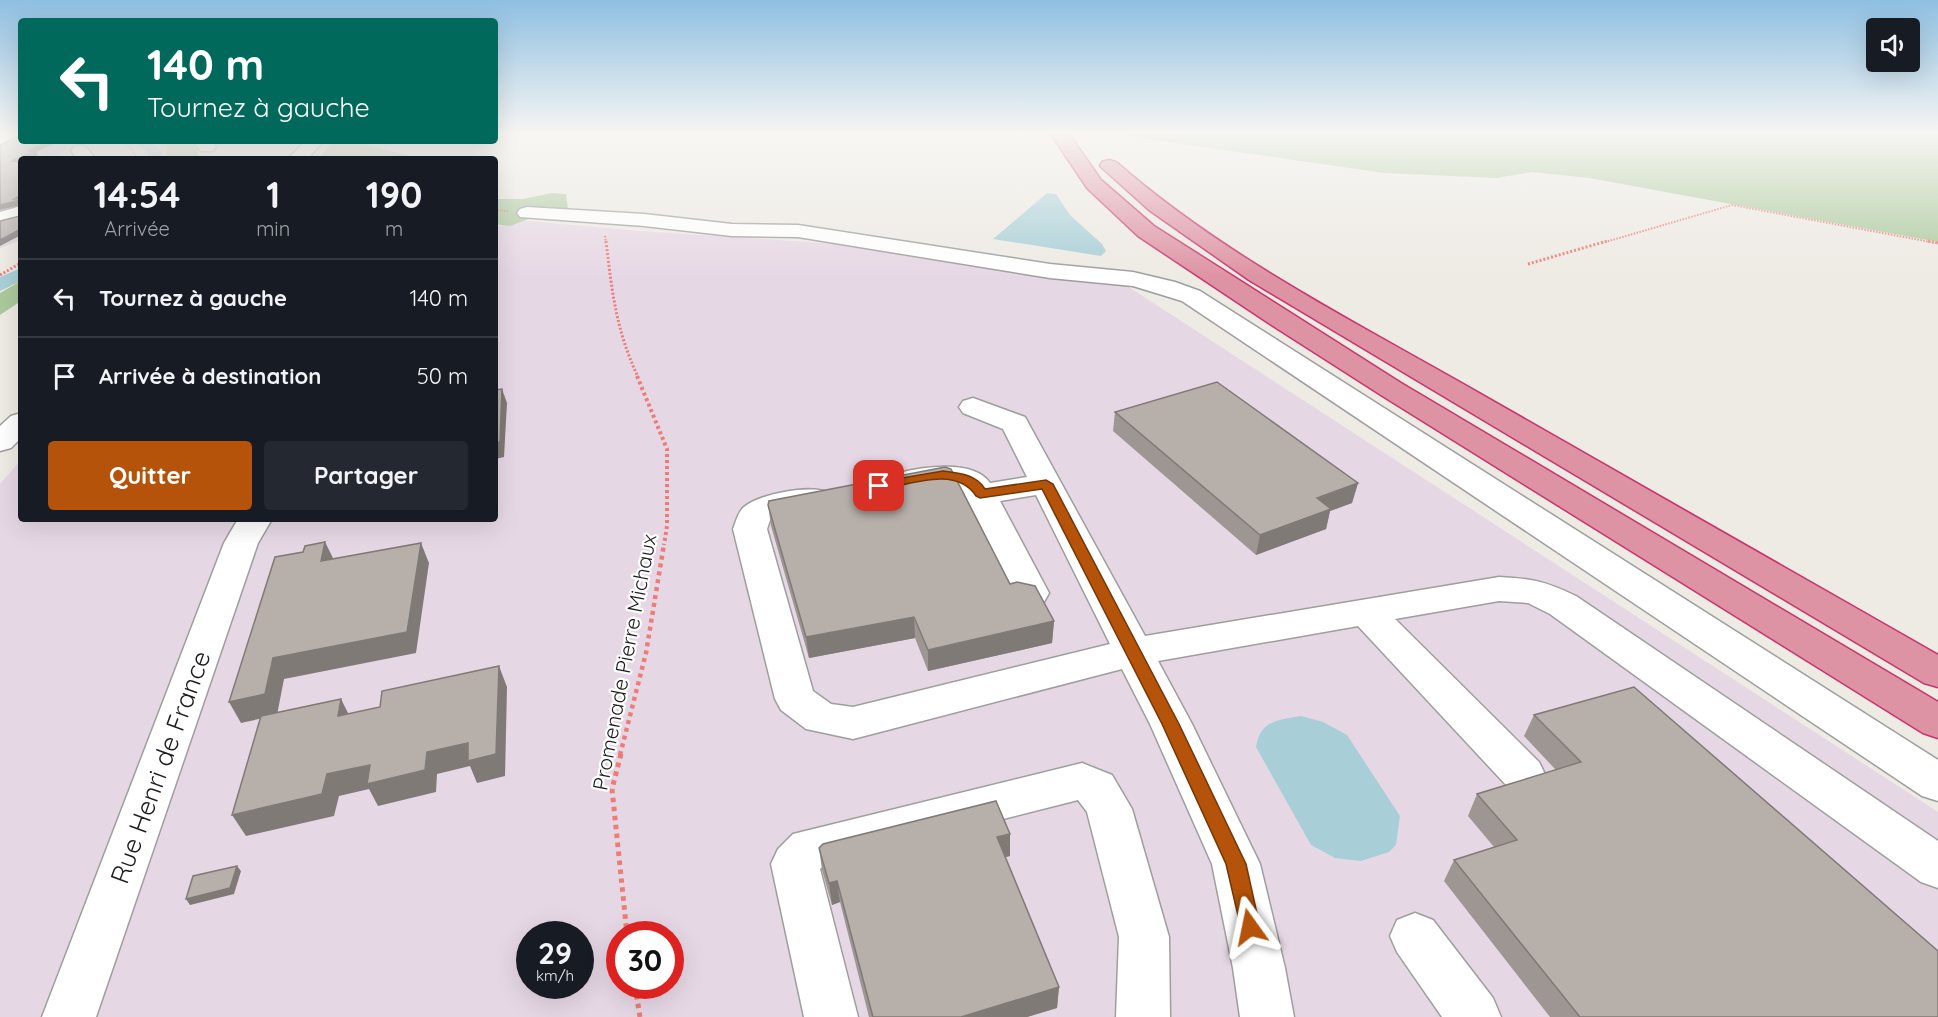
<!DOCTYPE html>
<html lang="fr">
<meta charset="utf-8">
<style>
body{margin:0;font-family:Quicksand,sans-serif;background:#242831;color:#f1f3f6;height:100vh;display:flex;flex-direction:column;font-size:22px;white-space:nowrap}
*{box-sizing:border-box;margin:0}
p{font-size:20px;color:#9ea1a6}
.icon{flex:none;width:33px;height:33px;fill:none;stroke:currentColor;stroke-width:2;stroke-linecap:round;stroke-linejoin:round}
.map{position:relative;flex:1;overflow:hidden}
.sheet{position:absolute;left:18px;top:156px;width:480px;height:366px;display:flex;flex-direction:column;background:#171b24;border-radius:6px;box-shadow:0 6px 24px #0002}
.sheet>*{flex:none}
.top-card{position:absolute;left:18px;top:18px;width:480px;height:126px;border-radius:6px;box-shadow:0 6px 24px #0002;background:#00695c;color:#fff;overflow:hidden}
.fabs{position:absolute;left:1866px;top:18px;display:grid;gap:12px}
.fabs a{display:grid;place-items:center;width:54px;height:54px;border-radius:6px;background:#171b24;box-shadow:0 6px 24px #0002;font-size:30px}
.speed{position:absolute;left:516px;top:921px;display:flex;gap:12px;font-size:30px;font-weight:700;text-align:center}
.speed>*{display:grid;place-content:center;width:78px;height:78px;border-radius:50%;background:#171b24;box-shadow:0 6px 24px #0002;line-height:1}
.speed small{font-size:15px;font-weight:400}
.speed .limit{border:9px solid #d22;background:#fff;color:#111}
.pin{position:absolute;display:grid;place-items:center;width:51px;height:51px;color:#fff;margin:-26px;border-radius:12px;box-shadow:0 3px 9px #0006}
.me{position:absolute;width:66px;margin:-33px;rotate:348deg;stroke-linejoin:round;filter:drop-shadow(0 0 4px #0008)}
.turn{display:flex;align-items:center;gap:21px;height:126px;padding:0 30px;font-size:27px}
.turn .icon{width:78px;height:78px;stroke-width:2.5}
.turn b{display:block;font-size:42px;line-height:51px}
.eta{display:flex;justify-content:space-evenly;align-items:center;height:102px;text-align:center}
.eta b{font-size:36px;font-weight:700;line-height:42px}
.action{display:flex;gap:12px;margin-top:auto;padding:12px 30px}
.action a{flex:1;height:69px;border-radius:6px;background:#b45309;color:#fff;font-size:24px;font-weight:700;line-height:69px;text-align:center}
.action a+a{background:#242831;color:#f1f3f6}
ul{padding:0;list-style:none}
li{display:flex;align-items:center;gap:18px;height:78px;padding:0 30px;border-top:2px solid #363941}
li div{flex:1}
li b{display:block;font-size:22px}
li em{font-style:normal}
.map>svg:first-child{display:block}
.residential{fill:#dbdadb}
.industrial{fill:#e6d7e4;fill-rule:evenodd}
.forest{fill:#acc99d}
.water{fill:#a8cfd7}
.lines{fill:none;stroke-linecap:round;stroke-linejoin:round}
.canal{fill:#a8cfd7;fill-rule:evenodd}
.minor-casing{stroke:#9e9e9e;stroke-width:3}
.highway-casing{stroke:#c9346e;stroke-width:3}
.path-far4{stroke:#ed7c76;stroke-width:2;stroke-dasharray:1.5 1.5;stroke-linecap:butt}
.path-far3{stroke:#ed7c76;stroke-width:3;stroke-dasharray:2 2;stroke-linecap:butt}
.path-far2{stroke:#ed7c76;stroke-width:4;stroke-dasharray:3 3;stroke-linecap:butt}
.path-far1{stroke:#ed7c76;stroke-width:4.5;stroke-dasharray:4 4;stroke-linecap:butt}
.path{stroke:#ed7c76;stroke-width:5;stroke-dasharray:4.5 4.5;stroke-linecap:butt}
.minor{fill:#fff;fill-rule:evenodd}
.highway{fill:#de93a4;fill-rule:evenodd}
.wall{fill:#9d9692}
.shaded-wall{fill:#807a77}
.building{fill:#b7afaa;stroke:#807a77;stroke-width:1.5}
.route{fill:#b45309;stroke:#753606;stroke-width:1.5}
.labels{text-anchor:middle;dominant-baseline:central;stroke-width:4.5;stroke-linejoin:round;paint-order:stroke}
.street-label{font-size:21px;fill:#1d1d1d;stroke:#fff}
.near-street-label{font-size:26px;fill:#1d1d1d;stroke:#fff}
</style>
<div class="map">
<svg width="1938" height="1017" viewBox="0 0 1938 1017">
<rect width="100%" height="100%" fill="#eeeae4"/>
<!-- residential -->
<path class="residential" d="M0 134H20L21 141H42L69 148 58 154 66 157 73 156 77 159H21V240L0 248Z"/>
<!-- industrial -->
<path class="industrial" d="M517 220 640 231 872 246 1124 284 1938 812V1017H0V484L21 460V519H495V228ZM530 934H580V986H530ZM620 934H670V986H620Z"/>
<!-- forest -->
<path class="forest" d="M1132 134H1938V242L1589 178 1531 172 1497 178 1384 173 1134 137Z
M167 141H193L198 149 197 159H166Z
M334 141H368L363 144 422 159H318Z
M552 193 566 194 568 209 563 214 549 211 510 226 495 224V199H523Z
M21 281V301L0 315V293Z"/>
<!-- water -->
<path class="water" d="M1047 193 1056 194 1070 215 1102 244 1106 251 1101 256 993 239Z
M1301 716 1323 722 1347 735 1400 816 1396 845 1389 852 1361 861 1335 858 1311 845 1256 747C1260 721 1277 720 1301 716Z"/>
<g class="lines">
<!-- canal -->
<path class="canal" d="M134 141H150L162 152 161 159H147L148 153Z
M21 268V281L0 291V277Z"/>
<!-- minor casing -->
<g class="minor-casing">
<path id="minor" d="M2 134H21V138L0 148V136Z
M194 141H212L216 147 213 151H201Z
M305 141H324L307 159H288Z
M80 145 86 147 96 159H77L71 151 74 147Z
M21 206V219L0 225V212Z
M527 207 644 214 732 224 798 225 1050 264 1133 272 1175 282 1200 291 1938 760V801L1922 796 1182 301 1133 286 1050 278 798 237 732 236 644 226 520 217 517 213 520 209Z
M973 398 1025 417 1145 636 1499 577C1534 579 1544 581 1576 596L1938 841V888L1921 882 1550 614 1528 603 1499 601 1395 619 1539 762 1545 774 1539 786 1523 792 1507 786 1358 626 1158 661 1192 724 1260 864 1285 968 1294 1017H1240L1233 968 1212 864 1150 724 1122 669 853 739 806 729 781 710 775 699 733 529C736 522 738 512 744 507 760 494 804 486 824 491L828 498 824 505 783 513 770 520 767 529 813 691 831 704 853 707 1110 644 1036 495 1000 501 1049 593 1044 602 1031 605 1018 602 1013 593 963 491C941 481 921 492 899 487L894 480 899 473C922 467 974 459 990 483L1027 477 1003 429 963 413 959 407 963 401Z
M21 413V438L11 448 0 451V426L11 416Z
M238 519H272L258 543 96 1017H42L224 543Z
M1082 763 1112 775 1132 809 1169 937 1170 1017H1116L1119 937 1087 812 1078 800 825 864 820 869 858 1017H804L771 864 778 849 793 834Z
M1415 913 1433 920 1493 998 1501 1017H1442L1397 952 1390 936 1397 920Z"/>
</g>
<!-- highway casing -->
<g class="highway-casing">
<path id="highway" d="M1051 134H1069L1101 180 1154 226 1401 383 1938 702V738L1923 733 1381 395 1267 322 1138 236 1087 188Z
M1109 160 1116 162C1220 253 1345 317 1465 385 1622 475 1780 565 1938 655V687L1924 683 1249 280 1149 210 1100 166 1102 162Z"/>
</g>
<!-- path-far4 -->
<path class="path-far4" d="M120 141 132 149 137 159
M495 210 508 211
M605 236 606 243
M1602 243 1732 205 1936 243"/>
<!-- path-far3 -->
<path class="path-far3" d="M606 241C612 292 616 330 638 377
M1928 241 1938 243
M1528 264 1607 241
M0 275 21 263"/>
<!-- path-far2 -->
<path class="path-far2" d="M637 376 667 449V526L664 545"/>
<!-- path-far1 -->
<path class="path-far1" d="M620 755 646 653 664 544"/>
<!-- path -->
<path class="path" d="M621 754 612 789 627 934
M635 986 640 1017"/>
<!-- minor -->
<use href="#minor" class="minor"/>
<!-- highway -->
<use href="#highway" class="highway"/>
</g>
<!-- wall -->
<path class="wall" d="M1115 412 1358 483 1352 503 1330 511 1326 529 1256 555 1113 431Z
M768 505 1010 584 1054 621 1052 643 928 671 915 638 809 658 771 526Z
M1534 715 1938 1017H1550L1444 881 1454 860 1494 847 1468 816 1477 794 1556 770 1524 736Z
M819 848 1010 856 1005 857 1059 987 1057 1008 1027 1017H869L840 902 832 905 822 870Z"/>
<!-- shaded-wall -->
<path class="shaded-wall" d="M49 141H60L36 152 38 155 28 159H21V162L11 161 28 151Z
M21 195V205L0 210V205Z
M21 229V235L0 246V240Z
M502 389 507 403 504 457 495 459V443Z
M1358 483 1352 503 1330 511 1326 529 1256 555 1260 535 1317 498Z
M325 542 335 562 321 561Z
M421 543 429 563 416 653 284 679 277 715 241 723 229 702 273 658Z
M914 617 915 638 809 658 806 637Z
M1054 621 1052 643 928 671V650Z
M499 666 507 687 505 776 477 783 470 766 437 774 436 792 378 806 369 789 339 796 334 816 246 836 232 815 327 774 427 752Z
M341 699 352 721 338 716Z
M1010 834V856L997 859V837Z
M237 866 241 871 234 894 190 905 186 899Z
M837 881 840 902 832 905 829 883Z
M1059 987 1057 1008 1027 1017H961Z"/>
<!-- building -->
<path class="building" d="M21 134V141H49L28 151H36L11 161 21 162V195L14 199H21V229L0 240V221L20 216V200L0 205V145Z
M1217 382 1358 483 1317 498 1331 509 1260 535 1115 412Z
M502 389 500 442 495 443V390Z
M945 467 951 469 1010 584 1017 582 1035 586 1054 621 928 650 914 617 806 637 768 505 769 501Z
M325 542 321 561 421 543 407 632 273 658 265 694 229 702 275 557 303 552 305 546Z
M499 666 496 754 468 761V743L427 752 425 770 367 784 370 765 327 774 322 794 232 815 261 716 341 699 338 716 380 707 382 691Z
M1634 687 1938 951V1017H1580L1454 860 1517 840 1477 794 1581 762 1534 715Z
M996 801 1010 834 997 837 1059 987 961 1017H873L837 881 829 883 819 848 823 844Z
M237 866 230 888 186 899 193 876Z"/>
<!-- sky -->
<linearGradient id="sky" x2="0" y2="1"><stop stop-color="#8ebfe1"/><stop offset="0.48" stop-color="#f7f6f3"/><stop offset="1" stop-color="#f7f6f3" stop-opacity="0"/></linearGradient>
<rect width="1938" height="277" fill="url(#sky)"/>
<!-- route -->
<path class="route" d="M943 471C958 473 976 474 985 489L1046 480 1053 484 1179 724 1246 864 1260 927 1257 933 1250 936 1242 933 1226 864 1162 724 1042 489 980 498 976 496C956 465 909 485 879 490L873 486 879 482Z"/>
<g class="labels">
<!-- street labels -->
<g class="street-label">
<text transform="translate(624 662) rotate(-79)">Promenade Pierre Michaux</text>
</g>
<!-- near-street labels -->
<g class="near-street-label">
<text transform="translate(160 767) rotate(-70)">Rue Henri de France</text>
</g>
</g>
</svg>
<div class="fabs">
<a><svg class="icon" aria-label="sound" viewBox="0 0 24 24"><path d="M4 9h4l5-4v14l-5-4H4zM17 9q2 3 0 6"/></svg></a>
</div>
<div class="speed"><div>29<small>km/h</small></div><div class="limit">30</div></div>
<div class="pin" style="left:879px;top:486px;background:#d93025"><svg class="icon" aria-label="arrive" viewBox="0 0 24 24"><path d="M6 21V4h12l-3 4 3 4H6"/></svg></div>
<svg class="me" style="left:1250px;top:927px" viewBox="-20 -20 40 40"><path d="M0-17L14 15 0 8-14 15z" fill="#b45309" stroke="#fff" stroke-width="4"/></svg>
<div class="top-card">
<div class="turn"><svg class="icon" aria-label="left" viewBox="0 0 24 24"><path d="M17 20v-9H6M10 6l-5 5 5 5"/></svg><div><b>140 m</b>Tournez à gauche</div></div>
</div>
<section class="sheet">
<div class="eta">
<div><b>14:54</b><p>Arrivée</p></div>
<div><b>1</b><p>min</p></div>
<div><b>190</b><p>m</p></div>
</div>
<ul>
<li><svg class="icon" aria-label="left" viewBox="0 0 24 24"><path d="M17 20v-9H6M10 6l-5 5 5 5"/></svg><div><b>Tournez à gauche</b></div><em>140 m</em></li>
<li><svg class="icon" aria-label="arrive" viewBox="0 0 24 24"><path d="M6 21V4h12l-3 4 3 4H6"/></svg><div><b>Arrivée à destination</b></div><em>50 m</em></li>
</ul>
<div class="action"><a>Quitter</a><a>Partager</a></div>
</section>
</div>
